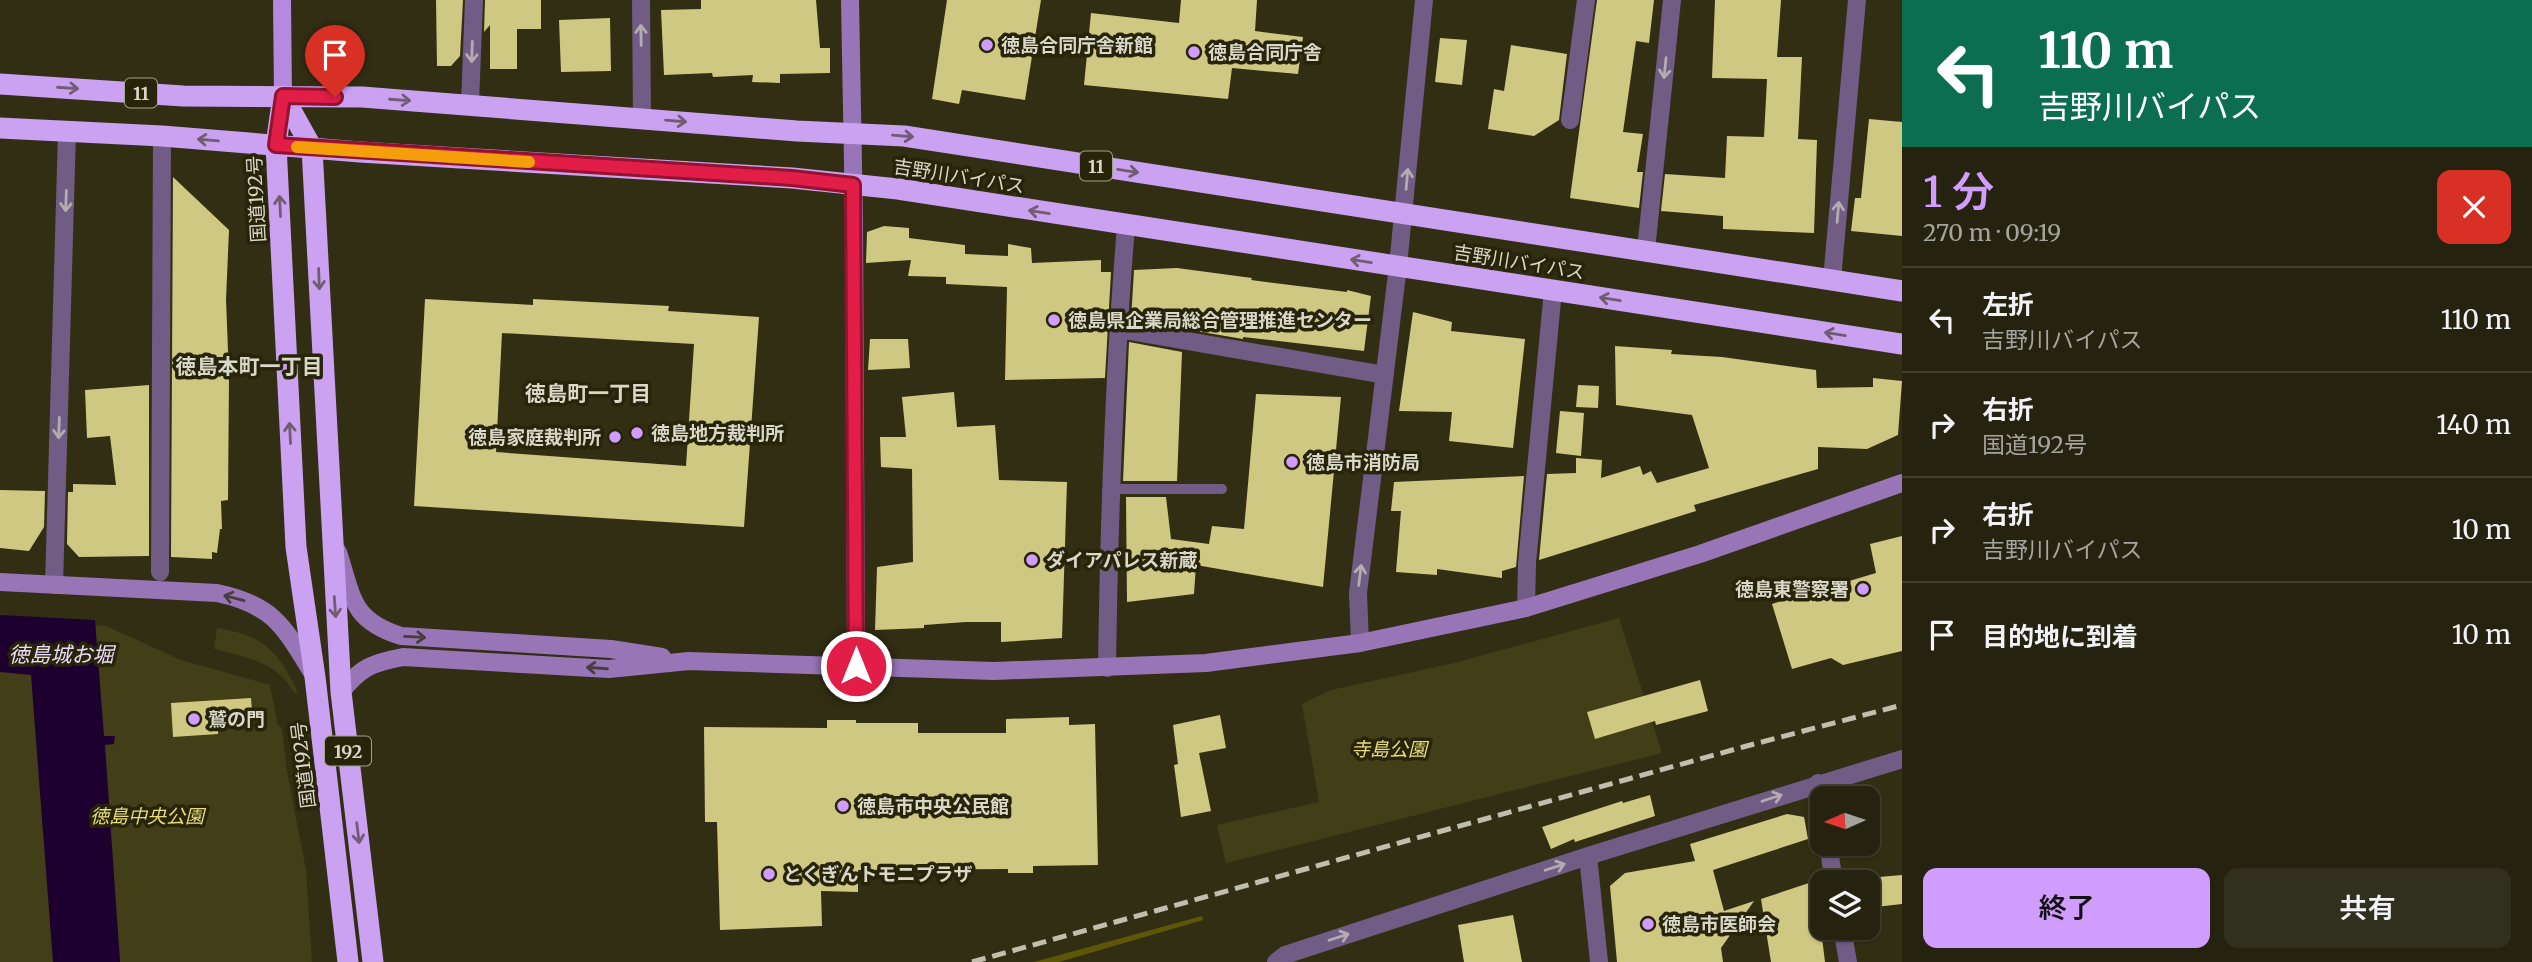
<!DOCTYPE html>
<html lang="ja">
<meta charset="utf-8">
<style>
body{margin:0;font-family:Merriweather,"Noto Sans JP",serif;background:#312f1d;color:#f1f3f6;height:100vh;display:flex;flex-direction:column;font-size:26px;white-space:nowrap}
*{box-sizing:border-box;margin:0}
p{font-size:23px;color:#a3a49e}
.icon{flex:none;width:38px;height:38px;fill:none;stroke:currentColor;stroke-width:2;stroke-linecap:round;stroke-linejoin:round}
.map{position:relative;flex:1;overflow:hidden}
.side{display:flex;flex-direction:column;background:#25220f;width:630px}
.side>*{flex:none}
.top-card{background:#0b6e4f;color:#fff;overflow:hidden}
.needle{width:46px;rotate:267deg}
.buttons{position:absolute;left:1810px;top:786px;display:grid;gap:14px}
.buttons a{display:grid;place-items:center;width:70px;height:70px;border-radius:14px;background:#25220f;box-shadow:0 2px 5px #0004,0 0 0 2px #423f2f;font-size:35px}
.pin{position:absolute;display:grid;place-items:center;width:60px;height:60px;color:#fff;margin:-72px -30px;border-radius:50% 50% 50% 0;rotate:-45deg;box-shadow:0 0 7px #0007}
.pin .icon{rotate:45deg}
.me{position:absolute;width:77px;margin:-38px;rotate:0deg;stroke-linejoin:round;filter:drop-shadow(0 0 5px #0008)}
.turn{display:flex;align-items:center;gap:24px;height:147px;padding:0 21px;font-size:32px}
.turn .icon{width:91px;height:91px;stroke-width:2.5}
.turn b{display:block;font-size:49px;line-height:60px}
.round{display:grid;place-items:center;flex:none;width:74px;height:74px;border-radius:14px;background:#312f1d}
.summary{display:flex;align-items:center;justify-content:space-between;height:119px;padding:0 21px}
h1{font-size:42px;font-weight:600;line-height:52px;color:#d09dfe}
.button{display:flex;gap:14px;margin-top:auto;padding:14px 21px}
.button a{flex:1;height:80px;border-radius:14px;background:#d09dfe;color:#111;font-size:28px;font-weight:600;line-height:80px;text-align:center}
.button a+a{background:#312f1d;color:#f1f3f6}
ul{padding:0;list-style:none}
li{display:flex;align-items:center;gap:21px;height:105px;padding:0 21px;border-top:2px solid #423f2f}
li div{flex:1}
li b{display:block;font-size:26px}
li em{font-style:normal}
main{display:flex;flex:1;min-height:0}
.map>svg:first-child{display:block}
.green{fill:#423e17}
.forest{fill:#5e5708}
.water{fill:#1d002f}
.building{fill:#cfc882;fill-rule:evenodd}
.lines{fill:none;stroke-linecap:round;stroke-linejoin:round}
.lane{stroke:#715c85;stroke-width:10}
.street{stroke:#715c85;stroke-width:18}
.secondary{stroke:#9775b7;stroke-width:18}
.primary{stroke:#b589dd;stroke-width:18}
.highway{stroke:#cba1f2;stroke-width:21}
.rail{stroke:#c0bfae;stroke-width:5;stroke-dasharray:14 7;stroke-linecap:butt}
.oneway{stroke:#b4acb1}
.oneway2{stroke:#715c72}
.oneway3{stroke:#493c3e}
.route-casing{stroke:#92132f;stroke-width:18}
.route{stroke:#e11d48;stroke-width:12}
.slow{stroke:#f59e0b;stroke-width:12}
.poi-dot{fill:#d09dfe;stroke:#27240a;stroke-width:2.5}
.labels{text-anchor:middle;dominant-baseline:central;stroke-width:7;stroke-linejoin:round;paint-order:stroke}
.shield{fill:#27240a;stroke:#a3a18f;stroke-width:2}
.shield-label{font-size:18px;font-weight:bold;fill:#d8d7c8}
.poi-label{font-size:19px;font-weight:bold;fill:#d8d7c8;stroke:#27240a;text-anchor:start}
.street-label{font-size:19px;fill:#d8d7c8;stroke:#27240a}
.park-label{font-size:19px;font-style:italic;fill:#e6dc7a;stroke:#27240a}
.neighbourhood-label{font-size:21px;font-weight:bold;fill:#d8d7c8;stroke:#27240a}
.water-label{font-size:21px;font-style:italic;fill:#ebdbfc;stroke:#27240a}
</style>
<main>
<div class="map">
<svg width="1902" height="962" viewBox="0 0 1902 962">
<rect width="100%" height="100%" fill="#312e14"/>
<!-- green -->
<path class="green" d="M0 618 106 626 181 660 270 685 278 725 282 729 287 771 306 870 312 962H0Z
M1619 618 1662 753 1226 863 1217 825 1319 802 1302 704 1331 690 1454 663Z
M217 628C265 636 277 650 298 692L294 693C278 662 245 657 214 649Z"/>
<!-- forest -->
<path class="forest" d="M1202 916 1203 920 1059 962H1034Z"/>
<!-- water -->
<path class="water" d="M0 615 95 620 104 736H115L114 744 105 745 120 962H53L31 675 0 672Z"/>
<!-- building -->
<path class="building" d="M436 0H463L460 56 451 66H437Z
M485 0H541V29H517V69H490V25L484 32Z
M701 0H816L820 48H830V73L780 74V83L752 82 753 75 713 77 712 73 664 75 661 10 701 9Z
M947 0H1041L1025 100 962 90 959 104 932 99Z
M1181 0H1257L1255 31 1303 37 1298 74 1232 68 1228 99 1084 85 1091 13 1179 23Z
M1597 0H1654L1649 43 1636 41 1623 132 1643 134 1637 172H1643L1639 208 1570 198Z
M1715 0H1781L1777 57H1802L1798 139 1817 140 1814 233 1723 229V216L1661 211 1665 174 1725 178 1727 136 1764 137 1767 79 1712 78Z
M610 18 611 71 561 72 559 20Z
M1440 38 1467 40 1462 85 1435 82Z
M1511 45 1567 54 1559 120 1534 136 1488 129 1494 89 1504 91Z
M1869 119 1902 122V236L1851 231 1855 198H1861Z
M173 177 229 230 226 300 229 376 228 500 221 501 222 529H220L217 553 212 552V559L171 557Z
M884 226 909 228V238L965 245V254L1008 256V244L1031 248 1032 263 1101 260V272H1111L1105 378 1005 380 1007 287 946 284V277L908 276 911 260 866 263 867 232Z
M1177 268 1252 278 1251 280 1347 292V290L1371 296 1364 351 1243 337V339L1131 320 1134 270Z
M425 299 533 305V299L669 306 668 311 759 317 744 527 414 506ZM502 333 694 344 686 466 496 452Z
M1413 312 1452 322 1451 331 1525 339 1513 448 1449 441 1452 412 1399 411Z
M870 339H908L910 368 868 370Z
M1129 342 1182 352 1177 481H1123Z
M1615 346 1672 350 1671 354 1722 357 1816 370 1817 388 1873 387V378L1902 381 1898 435 1867 449 1818 447V469L1694 505 1696 511 1539 560 1547 474 1576 473V458L1602 460 1601 478 1640 466 1643 475 1651 471 1657 483 1709 468 1692 415 1616 405Z
M149 385V556L79 557 67 544 68 492H73V484L116 485 110 436 87 438 85 390Z
M1578 385 1599 386 1598 408 1576 407Z
M954 392 957 427 995 425 999 480 1067 482 1062 638 1001 642V622H966L924 625V628L875 630 877 567 913 562 912 469 881 467 880 437H906L902 397Z
M1256 394 1341 397 1323 587 1196 565 1194 594 1127 602 1126 497H1166L1171 539 1209 544 1212 526 1244 529Z
M1560 411 1584 413 1581 456 1556 453Z
M1524 476 1516 567 1502 571V578L1437 569V575L1396 572 1401 511H1391L1394 482Z
M0 490 45 491 44 527 29 551 0 548Z
M1902 536V651L1843 665 1831 658 1792 669 1772 604 1876 573 1870 544Z
M1700 680 1708 711 1656 725 1655 721 1595 739 1587 712Z
M251 698 253 724 218 726V734L173 737 171 703Z
M1220 715 1226 748 1199 753 1211 811 1181 817 1174 765 1178 764 1173 725Z
M1069 717V725L1095 724 1098 865 1033 866V873H1008V869L858 870V892L821 891 822 926 720 930 717 822H705L704 727 827 728V720H856V723H918V733H1006V719Z
M1650 795 1655 816 1575 842 1574 839 1551 849 1542 827 1622 801 1623 803Z
M1787 814 1804 817 1808 839 1713 870 1724 911 1754 901 1721 948 1723 962H1617L1610 886 1625 873 1695 861 1690 844Z
M1902 875V904L1867 908V878Z
M1815 881 1825 962H1771L1761 899Z
M1513 915 1522 962H1464L1458 925Z"/>
<g class="lines">
<!-- lane -->
<path class="lane" d="M1109 489H1222"/>
<!-- street -->
<path class="street" d="M641 0 642 118
M470 104 474 0
M1570 120 1586 0
M1646 250 1672 0
M1832 280 1857 0
M1118 329 1385 375
M160 572 162 136
M54 585 67 132
M1526 608 1527 563 1553 290
M1360 643 1358 593 1398 266 1424 0
M1107 668C1109 520 1114 373 1126 226
M1818 783 1822 806
M1828 844 1834 882
M1588 856 1599 962
M1842 928 1848 962
M1276 962 1285 955 1588 856 1902 759"/>
<!-- secondary -->
<path class="secondary" d="M850 0 854 219 856 666
M338 552C353 598 351 620 401 636L611 649 662 657
M0 582 217 593C274 605 284 627 313 674
M341 692C361 667 372 663 403 657L609 669 689 661 994 671 1206 663 1360 643 1526 608 1700 554 1902 483"/>
<!-- primary -->
<path class="primary" d="M282 0 283 96"/>
<!-- highway -->
<path class="highway" d="M0 84 183 96 362 97 797 131 904 136 1902 291
M283 96 312 148 341 692 373 962
M283 96 276 145 296 547 315 677 348 962
M0 128 162 136 360 152 792 178 898 189 1902 344"/>
<!-- rail -->
<path class="rail" d="M972 962 1743 747 1902 705"/>
</g>
<!-- one-way arrows -->
<defs><path id="oneway-shaft" d="M-6 0H5M1.5-3L5.5 0L1.5 3" fill="none" stroke-width="1.6" stroke-linecap="round" stroke-linejoin="round" transform="scale(1.75)"/></defs>
<g class="oneway">
<use href="#oneway-shaft" transform="translate(641 35) rotate(-91)"/>
<use href="#oneway-shaft" transform="translate(472 52) rotate(92)"/>
<use href="#oneway-shaft" transform="translate(1665 68) rotate(96)"/>
<use href="#oneway-shaft" transform="translate(1407 179) rotate(-85)"/>
<use href="#oneway-shaft" transform="translate(66 201) rotate(92)"/>
<use href="#oneway-shaft" transform="translate(1838 212) rotate(-85)"/>
<use href="#oneway-shaft" transform="translate(59 428) rotate(92)"/>
<use href="#oneway-shaft" transform="translate(1360 575) rotate(-83)"/>
<use href="#oneway-shaft" transform="translate(1772 798) rotate(-18)"/>
<use href="#oneway-shaft" transform="translate(1555 867) rotate(-18)"/>
<use href="#oneway-shaft" transform="translate(1339 937) rotate(-18)"/>
</g>
<g class="oneway2">
<use href="#oneway-shaft" transform="translate(68 88) rotate(4)"/>
<use href="#oneway-shaft" transform="translate(400 100) rotate(4)"/>
<use href="#oneway-shaft" transform="translate(676 121) rotate(5)"/>
<use href="#oneway-shaft" transform="translate(903 136) rotate(5)"/>
<use href="#oneway-shaft" transform="translate(208 140) rotate(-175)"/>
<use href="#oneway-shaft" transform="translate(1128 171) rotate(9)"/>
<use href="#oneway-shaft" transform="translate(280 206) rotate(-93)"/>
<use href="#oneway-shaft" transform="translate(1039 212) rotate(-171)"/>
<use href="#oneway-shaft" transform="translate(1361 261) rotate(-171)"/>
<use href="#oneway-shaft" transform="translate(319 279) rotate(88)"/>
<use href="#oneway-shaft" transform="translate(1610 299) rotate(-171)"/>
<use href="#oneway-shaft" transform="translate(1835 334) rotate(-171)"/>
<use href="#oneway-shaft" transform="translate(290 433) rotate(-93)"/>
<use href="#oneway-shaft" transform="translate(335 607) rotate(86)"/>
<use href="#oneway-shaft" transform="translate(358 833) rotate(83)"/>
</g>
<g class="oneway3">
<use href="#oneway-shaft" transform="translate(234 598) rotate(-165)"/>
<use href="#oneway-shaft" transform="translate(415 637) rotate(3)"/>
<use href="#oneway-shaft" transform="translate(597 668) rotate(-176)"/>
</g>
<g class="lines">
<!-- route casing -->
<g class="route-casing">
<path id="route" d="M335 97 283 96 276 145 792 178 853 185 856 666"/>
</g>
<!-- route -->
<use href="#route" class="route"/>
<!-- slow -->
<path class="slow" d="M297 147 529 162"/>
</g>
<!-- markers -->
<g class="poi-dot">
<circle cx="987" cy="45" r="7"/>
<circle cx="1194" cy="52" r="7"/>
<circle cx="1054" cy="320" r="7"/>
<circle cx="637" cy="433" r="7"/>
<circle cx="615" cy="437" r="7"/>
<circle cx="1292" cy="462" r="7"/>
<circle cx="1032" cy="560" r="7"/>
<circle cx="1863" cy="589" r="7"/>
<circle cx="194" cy="719" r="7"/>
<circle cx="843" cy="806" r="7"/>
<circle cx="769" cy="874" r="7"/>
<circle cx="1648" cy="924" r="7"/>
</g>
<g class="labels">
<!-- shield labels -->
<g class="shield">
<rect x="125" y="78.5" width="32" height="29" rx="5"/>
<rect x="1080" y="151.5" width="32" height="29" rx="5"/>
<rect x="325" y="736.5" width="46" height="29" rx="5"/>
</g>
<g class="shield-label">
<text x="141" y="93">11</text>
<text x="1096" y="166">11</text>
<text x="348" y="751">192</text>
</g>
<!-- poi labels -->
<g class="poi-label">
<text x="1001" y="45">徳島合同庁舎新館</text>
<text x="1208" y="52">徳島合同庁舎</text>
<text x="1068" y="320">徳島県企業局総合管理推進センター</text>
<text x="651" y="433">徳島地方裁判所</text>
<text x="601" y="437" text-anchor="end">徳島家庭裁判所</text>
<text x="1306" y="462">徳島市消防局</text>
<text x="1046" y="560">ダイアパレス新蔵</text>
<text x="1849" y="589" text-anchor="end">徳島東警察署</text>
<text x="208" y="719">鷲の門</text>
<text x="857" y="806">徳島市中央公民館</text>
<text x="783" y="874">とくぎんトモニプラザ</text>
<text x="1662" y="924">徳島市医師会</text>
</g>
<!-- street labels -->
<g class="street-label">
<text transform="translate(959 176) rotate(9)">吉野川バイパス</text>
<text transform="translate(256 199) rotate(-93)">国道192号</text>
<text transform="translate(1519 262) rotate(9)">吉野川バイパス</text>
<text transform="translate(303 765) rotate(-97)">国道192号</text>
</g>
<!-- park labels -->
<g class="park-label">
<text x="1389" y="749">寺島公園</text>
<text x="147" y="816">徳島中央公園</text>
</g>
<!-- neighbourhood labels -->
<g class="neighbourhood-label">
<text x="249" y="366">徳島本町一丁目</text>
<text x="588" y="393">徳島町一丁目</text>
</g>
<!-- water labels -->
<g class="water-label">
<text x="61" y="654">徳島城お堀</text>
</g>
</g>
</svg>
<div class="buttons">
<a><svg class="needle" viewBox="-14 -14 28 28"><path d="M0-13l5 13h-10z" fill="#e53935"/><path d="M0 13l5-13h-10z" fill="#a3a49e"/></svg></a>
<a><svg class="icon" aria-label="layers" viewBox="0 0 24 24"><path d="M12 4l9 5-9 5-9-5zM3 14l9 5 9-5"/></svg></a>
</div>
<div class="pin" style="left:335px;top:97px;background:#d93025"><svg class="icon" aria-label="arrive" viewBox="0 0 24 24"><path d="M6 21V4h12l-3 4 3 4H6"/></svg></div>
<svg class="me" style="left:856px;top:666px" viewBox="-20 -20 40 40"><circle r="17" fill="#e11d48" stroke="#fff" stroke-width="3"/><path d="M0-11L8 9 0 5-8 9z" fill="#fff"/></svg>
</div>
<section class="side">
<div class="top-card">
<div class="turn"><svg class="icon" aria-label="left" viewBox="0 0 24 24"><path d="M17 20v-9H6M10 6l-5 5 5 5"/></svg><div><b>110 m</b>吉野川バイパス</div></div>
</div>
<div class="summary"><div><h1>1 分</h1><p>270 m · 09:19</p></div><a class="round" style="background:#d93025;color:#fff"><svg class="icon" aria-label="close" viewBox="0 0 24 24"><path d="M6 6l12 12M18 6L6 18"/></svg></a></div>
<ul>
<li><svg class="icon" aria-label="left" viewBox="0 0 24 24"><path d="M17 20v-9H6M10 6l-5 5 5 5"/></svg><div><b>左折</b><p>吉野川バイパス</p></div><em>110 m</em></li>
<li><svg class="icon" aria-label="right" viewBox="0 0 24 24"><path d="M7 20v-9h11M14 6l5 5-5 5"/></svg><div><b>右折</b><p>国道192号</p></div><em>140 m</em></li>
<li><svg class="icon" aria-label="right" viewBox="0 0 24 24"><path d="M7 20v-9h11M14 6l5 5-5 5"/></svg><div><b>右折</b><p>吉野川バイパス</p></div><em>10 m</em></li>
<li><svg class="icon" aria-label="arrive" viewBox="0 0 24 24"><path d="M6 21V4h12l-3 4 3 4H6"/></svg><div><b>目的地に到着</b></div><em>10 m</em></li>
</ul>
<div class="button"><a>終了</a><a>共有</a></div>
</section>
</main>
